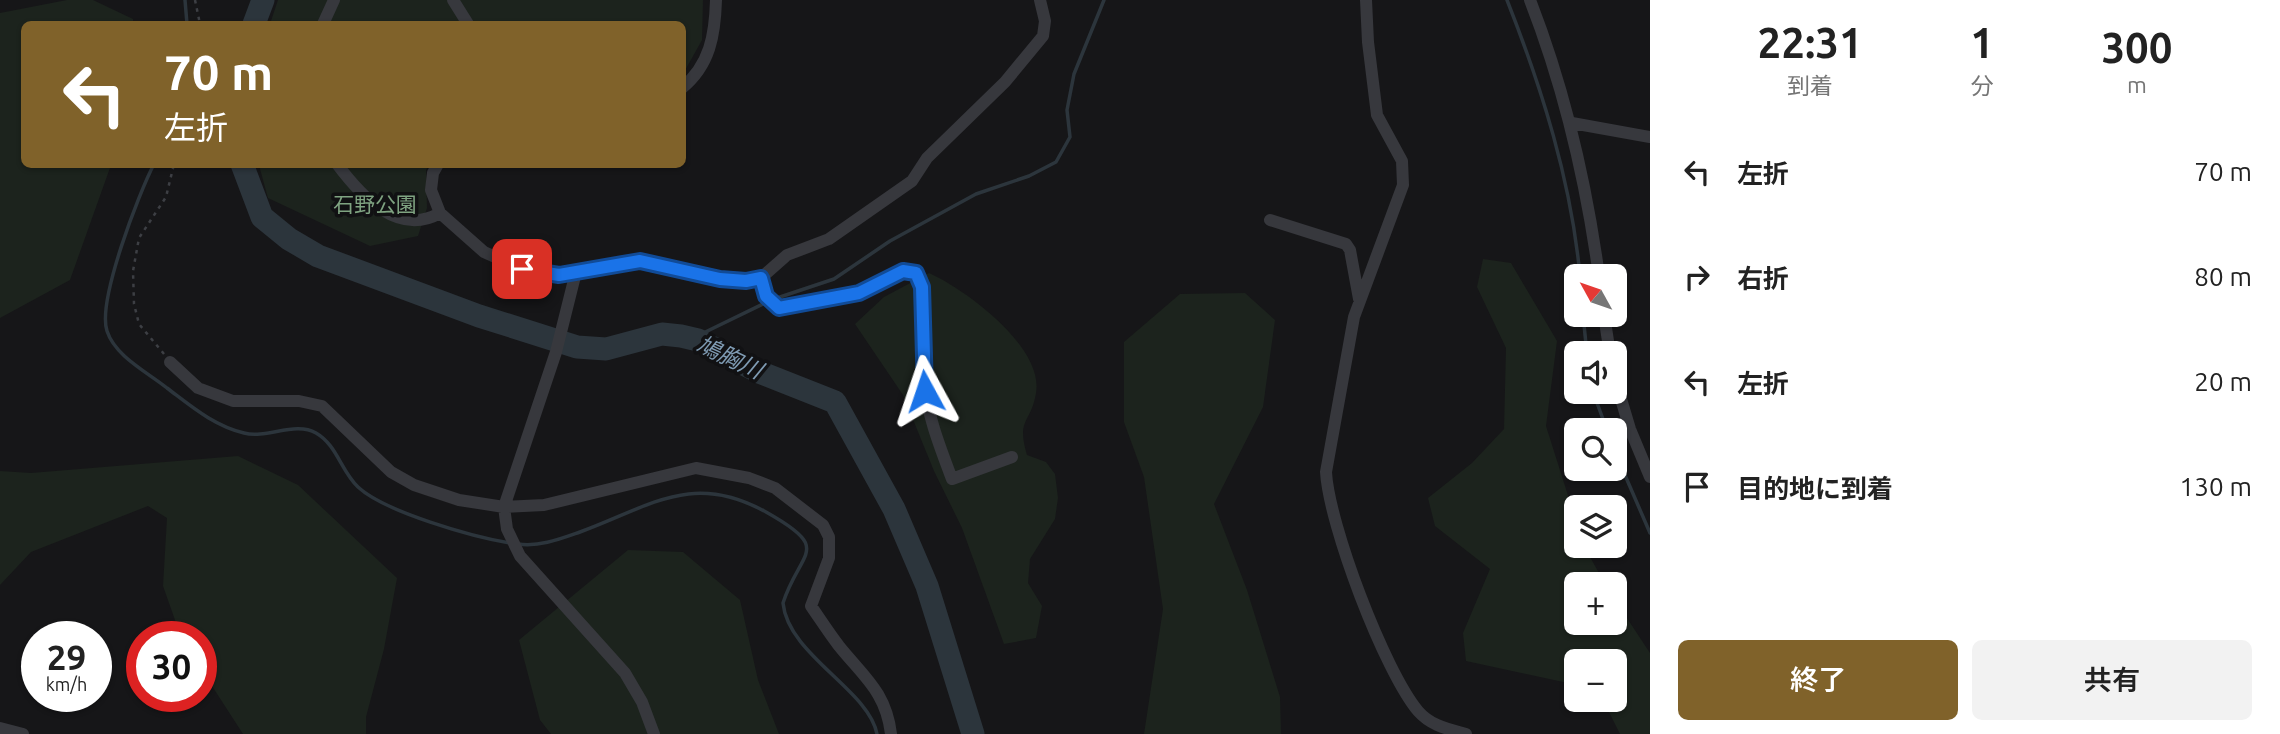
<!DOCTYPE html>
<html lang="ja">
<meta charset="utf-8">
<style>
body{margin:0;font-family:Ubuntu,"Noto Sans JP",sans-serif;background:#f2f2f2;color:#222;height:100vh;display:flex;flex-direction:column;font-size:26px;white-space:nowrap}
*{box-sizing:border-box;margin:0}
p{font-size:23px;color:#767676}
.icon{flex:none;width:38px;height:38px;fill:none;stroke:currentColor;stroke-width:2;stroke-linecap:round;stroke-linejoin:round}
.map{position:relative;flex:1;overflow:hidden}
.panel{display:flex;flex-direction:column;background:#fff;width:630px}
.panel>*{flex:none}
.top-card{position:absolute;left:21px;top:21px;width:665px;height:147px;border-radius:10px;box-shadow:0 2px 5px #0004;background:#80622a;color:#fff;overflow:hidden}
.needle{width:46px;rotate:310deg}
.controls{position:absolute;left:1564px;top:264px;display:grid;gap:14px}
.controls a{display:grid;place-items:center;width:63px;height:63px;border-radius:10px;background:#fff;box-shadow:0 2px 5px #0004;font-size:35px}
.speed{position:absolute;left:21px;top:621px;display:flex;gap:14px;font-size:35px;font-weight:700;text-align:center}
.speed>*{display:grid;place-content:center;width:91px;height:91px;border-radius:50%;background:#fff;box-shadow:0 2px 5px #0004;line-height:1}
.speed small{font-size:18px;font-weight:400}
.speed .limit{border:10px solid #d22;background:#fff;color:#111}
.pin{position:absolute;display:grid;place-items:center;width:60px;height:60px;color:#fff;margin:-30px;border-radius:14px;box-shadow:0 4px 10px #0006}
.me{position:absolute;width:77px;margin:-38px;rotate:355deg;stroke-linejoin:round;filter:drop-shadow(0 0 5px #0008)}
.turn{display:flex;align-items:center;gap:24px;height:147px;padding:0 28px;font-size:32px}
.turn .icon{width:91px;height:91px;stroke-width:2.5}
.turn b{display:block;font-size:49px;line-height:60px}
.eta{display:flex;justify-content:space-evenly;align-items:center;height:119px;text-align:center}
.eta b{font-size:42px;font-weight:600;line-height:49px}
.button{display:flex;gap:14px;margin-top:auto;padding:14px 28px}
.button a{flex:1;height:80px;border-radius:10px;background:#80622a;color:#fff;font-size:28px;font-weight:600;line-height:80px;text-align:center}
.button a+a{background:#f2f2f2;color:#222}
ul{padding:0;list-style:none}
li{display:flex;align-items:center;gap:21px;height:105px;padding:0 28px}
li div{flex:1}
li b{display:block;font-size:26px}
li em{font-style:normal}
main{display:flex;flex:1;min-height:0}
.map>svg:first-child{display:block}
.green{fill:#1c231d}
.lines{fill:none;stroke-linecap:round;stroke-linejoin:round}
.stream{stroke:#2c353c;stroke-width:3.5}
.river{stroke:#2c353c;stroke-width:23}
.path{stroke:#3d3f44;stroke-width:2.5;stroke-dasharray:3.5 5;stroke-linecap:butt}
.street{stroke:#37383d;stroke-width:12}
.route-casing{stroke:#114b97;stroke-width:18}
.route{stroke:#1a73e8;stroke-width:12}
.labels{text-anchor:middle;dominant-baseline:central;stroke-width:7;stroke-linejoin:round;paint-order:stroke}
.park-label{font-size:21px;fill:#7fa381;stroke:#111113}
.water-label{font-size:23px;font-style:italic;fill:#7f9bb3;stroke:#111113}
</style>
<main>
<div class="map">
<svg width="1650" height="734" viewBox="0 0 1650 734">
<rect width="100%" height="100%" fill="#161618"/>
<!-- green -->
<path class="green" d="M67 0H93L133 19V24H24V164L111 165 70 280 0 318V13Z
M278 0H703L702 40 683 74 682 24H270Z
M259 165H429L426 170 427 208 418 236 370 246 268 198Z
M1483 259 1511 263 1557 341 1546 426 1577 524V546H1584L1605 584H1577V623H1615V600L1650 653V734H1620L1603 700H1615V662H1577V685L1466 661 1463 633 1490 569 1435 526 1428 498 1472 463 1504 429 1506 348 1477 287Z
M929 273C965 289 1044 347 1036 393 1031 424 1016 418 1027 455L1046 462 1055 474 1058 498 1055 519 1030 559 1028 583 1042 606 1036 638 1004 644 962 528 934 471 903 395 855 324 884 297Z
M1245 293 1275 320 1263 407 1214 504 1247 590 1280 697 1281 734H1144L1163 609 1144 477 1124 422V342L1180 294Z
M238 456 298 485 397 578 384 649 366 717V734H243L201 669V637H181L163 586 167 518 148 506 31 552 0 585V471L31 473Z
M628 550 683 552 740 600 758 680 779 734H551L540 720 519 640Z"/>
<g class="lines">
<!-- stream -->
<path class="stream" d="M185 0 187 24
M1507 0C1542 89 1571 180 1580 276
M154 164C139 193 97 301 107 331 115 356 147 372 167 388 191 406 214 426 244 433 267 439 295 421 316 433 337 445 341 471 358 487 385 512 473 537 510 543
M774 299 834 279 890 241 976 194 1029 176 1056 162 1070 137 1067 110 1074 74 1104 0
M1583 315 1587 354
M693 338 767 302
M1593 392 1607 430
M1615 452 1650 533
M518 544C540 547 560 539 580 532 651 506 692 471 766 512 834 550 800 550 783 603 788 655 869 690 877 734"/>
<!-- river -->
<path class="river" d="M254 24 263 0
M242 164 262 217 289 239 318 256 479 316 577 347 606 349 662 334 681 336 698 340 759 372 835 402 894 509 927 586 973 734"/>
<!-- path -->
<path class="path" d="M195 0 200 24
M164 354 139 324 134 304 133 271 139 238 166 197 174 164"/>
<!-- street -->
<path class="street" d="M453 0 468 24
M1366 0 1368 42 1377 115 1402 161 1403 185 1354 317 1326 472C1329 525 1384 670 1418 711 1431 726 1448 729 1466 734
M1530 0C1565 90 1586 181 1599 276
M323 24 334 0
M682 88C710 65 715 35 716 0
M1572 123 1650 137
M337 164C361 196 398 237 440 213
M438 164 433 173 431 190 440 213 484 252 522 269 559 275 641 261 720 279 746 281 761 278 787 255 829 239 912 181 927 158 1005 82 1043 36 1045 21 1040 0
M1270 220 1346 244 1350 250 1359 299
M576 272 556 352 504 507 507 529 520 556 625 673 642 702 654 734
M761 278 766 296 779 308 860 293 903 271 916 273C928 304 920 342 923 375 926 411 939 445 952 479L1012 457
M1604 315 1610 354
M170 362 198 388 233 401H299L322 406 391 472 414 485 459 500 504 507 544 505 696 468 749 478 775 488 823 525 829 537V558L811 606C820 619 829 633 839 646 864 677 886 692 891 734
M1615 379 1630 429 1650 477
M0 728 23 734"/>
</g>
<g class="lines">
<!-- route casing -->
<g class="route-casing">
<path id="route" d="M522 269 559 275 640 261 720 279 746 281 761 278 766 296 779 308 859 293 903 271 916 273 922 287 925 391"/>
</g>
<!-- route -->
<use href="#route" class="route"/>
</g>
<g class="labels">
<!-- park labels -->
<g class="park-label">
<text x="375" y="204">石野公園</text>
</g>
<!-- water labels -->
<g class="water-label">
<text transform="translate(730 357) rotate(25)">鳩胸川</text>
</g>
</g>
</svg>
<div class="controls">
<a><svg class="needle" viewBox="-14 -14 28 28"><path d="M0-13l5 13h-10z" fill="#e53935"/><path d="M0 13l5-13h-10z" fill="#767676"/></svg></a>
<a><svg class="icon" aria-label="sound" viewBox="0 0 24 24"><path d="M4 9h4l5-4v14l-5-4H4zM17 9q2 3 0 6"/></svg></a>
<a><svg class="icon" aria-label="search" viewBox="0 0 24 24"><circle cx="10" cy="10" r="6"/><path d="M15 15l6 6"/></svg></a>
<a><svg class="icon" aria-label="layers" viewBox="0 0 24 24"><path d="M12 4l9 5-9 5-9-5zM3 14l9 5 9-5"/></svg></a>
<a>+</a>
<a>−</a>
</div>
<div class="speed"><div>29<small>km/h</small></div><div class="limit">30</div></div>
<div class="pin" style="left:522px;top:269px;background:#d93025"><svg class="icon" aria-label="arrive" viewBox="0 0 24 24"><path d="M6 21V4h12l-3 4 3 4H6"/></svg></div>
<svg class="me" style="left:925px;top:391px" viewBox="-20 -20 40 40"><path d="M0-17L14 15 0 8-14 15z" fill="#1a73e8" stroke="#fff" stroke-width="4"/></svg>
<div class="top-card">
<div class="turn"><svg class="icon" aria-label="left" viewBox="0 0 24 24"><path d="M17 20v-9H6M10 6l-5 5 5 5"/></svg><div><b>70 m</b>左折</div></div>
</div>
</div>
<section class="panel">
<div class="eta">
<div><b>22:31</b><p>到着</p></div>
<div><b>1</b><p>分</p></div>
<div><b>300</b><p>m</p></div>
</div>
<ul>
<li><svg class="icon" aria-label="left" viewBox="0 0 24 24"><path d="M17 20v-9H6M10 6l-5 5 5 5"/></svg><div><b>左折</b></div><em>70 m</em></li>
<li><svg class="icon" aria-label="right" viewBox="0 0 24 24"><path d="M7 20v-9h11M14 6l5 5-5 5"/></svg><div><b>右折</b></div><em>80 m</em></li>
<li><svg class="icon" aria-label="left" viewBox="0 0 24 24"><path d="M17 20v-9H6M10 6l-5 5 5 5"/></svg><div><b>左折</b></div><em>20 m</em></li>
<li><svg class="icon" aria-label="arrive" viewBox="0 0 24 24"><path d="M6 21V4h12l-3 4 3 4H6"/></svg><div><b>目的地に到着</b></div><em>130 m</em></li>
</ul>
<div class="button"><a>終了</a><a>共有</a></div>
</section>
</main>
